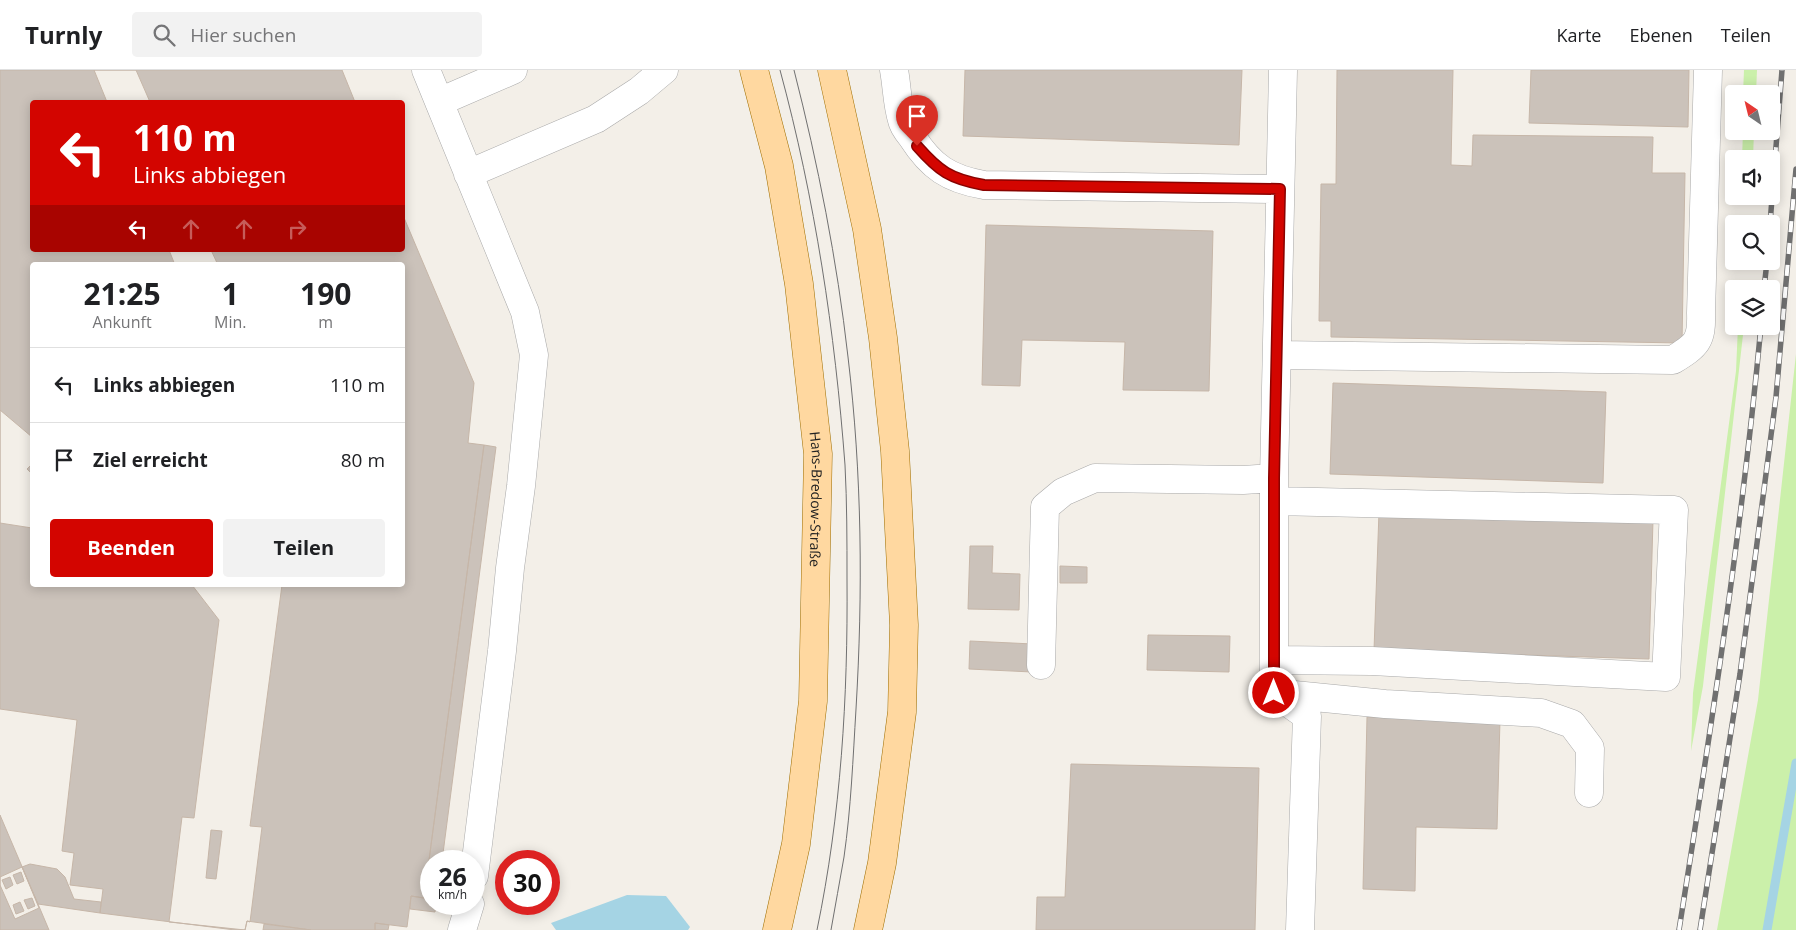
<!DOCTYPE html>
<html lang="de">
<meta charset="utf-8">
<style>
body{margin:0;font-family:"Open Sans",sans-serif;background:#f2f2f2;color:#202124;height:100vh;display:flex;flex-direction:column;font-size:19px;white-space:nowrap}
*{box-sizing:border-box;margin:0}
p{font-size:16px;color:#757577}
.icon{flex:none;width:28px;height:28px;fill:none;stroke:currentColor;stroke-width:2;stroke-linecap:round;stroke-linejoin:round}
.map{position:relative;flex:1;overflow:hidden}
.side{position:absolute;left:30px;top:192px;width:375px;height:325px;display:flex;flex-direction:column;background:#fff;border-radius:5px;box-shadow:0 2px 12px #0003}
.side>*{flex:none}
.top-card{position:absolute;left:30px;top:30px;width:375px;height:152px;border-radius:5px;box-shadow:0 2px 12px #0003;background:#d30500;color:#fff;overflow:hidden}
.needle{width:32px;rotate:325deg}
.buttons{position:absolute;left:1725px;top:15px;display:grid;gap:10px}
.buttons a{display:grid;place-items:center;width:55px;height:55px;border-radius:5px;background:#fff;box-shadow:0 2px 12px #0003;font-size:25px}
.speed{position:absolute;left:420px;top:780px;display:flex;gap:10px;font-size:25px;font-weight:700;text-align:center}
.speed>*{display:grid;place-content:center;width:65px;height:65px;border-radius:50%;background:#fff;box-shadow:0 2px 12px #0003;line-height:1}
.speed small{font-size:12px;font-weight:400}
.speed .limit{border:8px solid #d22;background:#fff;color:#111}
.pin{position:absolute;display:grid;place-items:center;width:42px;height:42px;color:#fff;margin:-51px -21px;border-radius:50% 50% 50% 0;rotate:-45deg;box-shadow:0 0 5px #0007}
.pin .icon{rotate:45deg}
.me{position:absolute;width:55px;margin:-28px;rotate:0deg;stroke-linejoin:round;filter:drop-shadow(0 0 4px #0008)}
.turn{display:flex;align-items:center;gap:18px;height:105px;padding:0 20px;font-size:22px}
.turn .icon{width:65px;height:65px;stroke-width:2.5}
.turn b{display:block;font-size:35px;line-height:42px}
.lanes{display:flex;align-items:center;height:48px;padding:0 20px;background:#0003;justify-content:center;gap:25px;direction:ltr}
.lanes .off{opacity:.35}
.eta{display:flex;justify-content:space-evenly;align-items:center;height:85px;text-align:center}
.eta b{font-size:30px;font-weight:700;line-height:35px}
.primary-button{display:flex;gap:10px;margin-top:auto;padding:10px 20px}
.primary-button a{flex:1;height:58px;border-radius:5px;background:#d30500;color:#fff;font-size:20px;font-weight:700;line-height:58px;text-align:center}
.primary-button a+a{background:#f2f2f2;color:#202124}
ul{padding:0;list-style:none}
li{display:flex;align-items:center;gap:15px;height:75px;padding:0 20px;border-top:1px solid #e0e0e0}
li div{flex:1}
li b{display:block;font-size:19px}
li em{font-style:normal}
header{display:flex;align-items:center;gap:30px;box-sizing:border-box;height:70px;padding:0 25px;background:#fff;border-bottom:1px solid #e0e0e0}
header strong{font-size:24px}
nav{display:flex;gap:28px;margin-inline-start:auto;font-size:18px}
.search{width:350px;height:45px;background:#f2f2f2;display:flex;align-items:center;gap:12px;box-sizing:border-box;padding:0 18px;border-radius:5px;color:#757577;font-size:19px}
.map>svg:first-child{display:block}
.grass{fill:#cbf0aa}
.water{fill:#a5d4e4}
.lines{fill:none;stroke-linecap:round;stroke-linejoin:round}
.stream{stroke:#a5d4e4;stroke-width:9}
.building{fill:#cbc2ba;stroke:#c6b6a8;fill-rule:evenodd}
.minor-casing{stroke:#a9a9a9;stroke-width:29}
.major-casing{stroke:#9f6e00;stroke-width:29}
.minor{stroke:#fff;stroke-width:28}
.major{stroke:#ffd8a0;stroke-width:28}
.tram{stroke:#707070;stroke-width:1}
.rail-casing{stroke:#707070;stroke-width:5.5}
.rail{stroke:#fff;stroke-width:4;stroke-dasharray:11;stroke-linecap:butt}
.route-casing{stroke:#890300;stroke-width:12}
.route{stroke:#d30500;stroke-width:9}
.labels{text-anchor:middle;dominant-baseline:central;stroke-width:4.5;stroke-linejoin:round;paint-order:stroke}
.street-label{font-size:14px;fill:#222;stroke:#fff}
</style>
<header>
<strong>Turnly</strong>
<div class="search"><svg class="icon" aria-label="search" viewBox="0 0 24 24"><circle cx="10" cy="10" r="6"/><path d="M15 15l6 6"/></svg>Hier suchen</div>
<nav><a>Karte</a><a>Ebenen</a><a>Teilen</a></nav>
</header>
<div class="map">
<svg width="1796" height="860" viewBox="0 0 1796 860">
<rect width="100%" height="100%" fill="#f3efe8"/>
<!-- grass -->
<path class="grass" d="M1744 0H1757L1756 24H1743Z
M1743 61H1754L1753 89H1742Z
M1738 256H1744L1703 616 1691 681 1693 623 1736 301Z
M1796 284V860H1717L1758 630Z"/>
<!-- water -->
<path class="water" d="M627 825 666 826 690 857 688 860H556L551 853Z"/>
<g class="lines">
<!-- stream -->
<path class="stream" d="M1767 860 1796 693"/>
</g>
<!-- building -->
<path class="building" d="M0 0H342L355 32H32V180H402V143L474 313 468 373 484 375 424 828 411 826 407 857 375 853V860H311L247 851 245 860H235L100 843 103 819 70 815 74 783 62 781 77 650 0 639ZM32 195H402V515H32Z
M94 0H136L150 32H107Z
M965 0H1242L1239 75 963 66Z
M1337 0H1453L1451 95 1472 96 1473 65 1653 67 1652 103H1685L1682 273 1331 267V251H1319L1321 114H1336Z
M1531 0H1689L1688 57 1529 53Z
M986 155 1213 161 1209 321 1123 320 1125 272 1022 270 1020 316 982 315Z
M169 180H211L218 195H175Z
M1333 313 1606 322 1603 413 1330 404Z
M0 340 32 367V394L27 399 32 404V458L0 453Z
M484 375 496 377 442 791H431V834H436L435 842 410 839 411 826 424 828Z
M1379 442 1653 450 1649 589 1374 580Z
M970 476H993L992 503 1020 504 1019 540 968 539Z
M1060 496 1087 497V513H1060Z
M192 515H282L250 756 262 757 250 852 247 851 245 860 169 852 182 747 194 748 219 550ZM211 760 222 761 216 809 206 808Z
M1148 565 1230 566 1229 602 1147 600Z
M970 571 1033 574 1032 602 969 599Z
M1367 647 1500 650 1497 759 1416 757 1415 821 1363 819Z
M1071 694 1259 698 1255 860H1036L1037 827H1065Z
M0 745 38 834 49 860H0Z
M30 794 57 799 65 807 74 829 101 832 100 843 38 834 22 797Z
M22 797 39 838 15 849 0 815V807ZM21 802 24 811 17 814 13 805ZM10 807 13 815 6 819 2 810ZM32 828 35 836 28 839 24 830ZM20 832 24 841 16 844 13 835Z
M375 853 389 855 388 860H375Z
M264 854 311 860H263Z"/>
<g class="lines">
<!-- minor casing -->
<g class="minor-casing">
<path id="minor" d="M426 0 525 242 534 285 521 416 510 498 502 581 474 806
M894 0C897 16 897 34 902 50 903 56 908 62 912 67 931 97 949 109 984 115L1280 119
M439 32 513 0
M468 104 596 49 639 21 664 0
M1277 285 1673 290C1697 275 1702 271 1701 243L1708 0
M1274 590 1372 591 1666 607 1674 440 1274 431
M1041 595 1045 437 1063 422 1095 408 1243 410 1274 408
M1274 623V408L1283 0
M1274 623 1385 634 1541 643 1572 654 1590 678 1589 723
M1276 624 1307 646 1300 860
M462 860 470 834"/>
</g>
<!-- major casing -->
<g class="major-casing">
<g id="major">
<path id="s1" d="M754 0 779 96 799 214 818 384 813 631 796 774 777 860"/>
<path d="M832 0 867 159 883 268 895 381 904 555 902 642 882 793 868 860"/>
</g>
</g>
<!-- minor -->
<use href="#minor" class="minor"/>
<!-- major -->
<use href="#major" class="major"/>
<!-- tram -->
<path class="tram" d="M780 0C815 129 835 262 845 395 847 433 847 471 847 509 848 627 841 744 817 860
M794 0C818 94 837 190 848 287 862 404 863 522 856 639 853 688 851 738 844 787 840 811 835 836 831 860"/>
<!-- rail casing -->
<g class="rail-casing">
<path id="rail" d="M1770 154 1782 0
M1764 219 1767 191
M1679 860C1711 659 1742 459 1761 256
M1700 860 1740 604 1776 327 1796 99"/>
</g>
<!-- rail -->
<use href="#rail" class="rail"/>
</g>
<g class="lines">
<!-- route casing -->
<g class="route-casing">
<path id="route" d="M917 76C939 101 950 109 984 115L1280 119 1274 408V623"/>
</g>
<!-- route -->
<use href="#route" class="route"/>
</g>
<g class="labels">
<!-- street labels -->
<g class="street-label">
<text stroke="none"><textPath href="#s1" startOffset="435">Hans-Bredow-Straße</textPath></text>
</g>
</g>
</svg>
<div class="buttons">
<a><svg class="needle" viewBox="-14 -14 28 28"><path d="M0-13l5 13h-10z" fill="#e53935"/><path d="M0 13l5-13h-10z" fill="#757577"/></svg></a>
<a><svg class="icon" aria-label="sound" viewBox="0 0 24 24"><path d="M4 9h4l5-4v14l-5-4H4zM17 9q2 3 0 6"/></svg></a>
<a><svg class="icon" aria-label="search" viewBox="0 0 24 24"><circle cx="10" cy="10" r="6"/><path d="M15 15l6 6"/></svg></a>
<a><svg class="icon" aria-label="layers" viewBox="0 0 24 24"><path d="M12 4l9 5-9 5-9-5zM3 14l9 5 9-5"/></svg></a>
</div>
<div class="speed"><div>26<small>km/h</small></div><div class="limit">30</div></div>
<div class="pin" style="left:917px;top:76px;background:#d93025"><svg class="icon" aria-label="arrive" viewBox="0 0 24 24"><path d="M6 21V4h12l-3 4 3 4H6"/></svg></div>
<svg class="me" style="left:1274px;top:623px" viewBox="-20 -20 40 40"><circle r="17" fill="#d30500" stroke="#fff" stroke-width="3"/><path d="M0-11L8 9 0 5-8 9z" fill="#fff"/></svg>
<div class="top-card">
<div class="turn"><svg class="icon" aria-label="left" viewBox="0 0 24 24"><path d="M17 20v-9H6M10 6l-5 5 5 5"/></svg><div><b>110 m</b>Links abbiegen</div></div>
<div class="lanes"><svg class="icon" aria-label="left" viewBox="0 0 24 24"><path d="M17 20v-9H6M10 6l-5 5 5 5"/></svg><svg class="icon off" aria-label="ahead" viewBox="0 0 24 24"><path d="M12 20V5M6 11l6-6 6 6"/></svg><svg class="icon off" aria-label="ahead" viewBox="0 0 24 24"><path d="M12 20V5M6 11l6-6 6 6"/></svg><svg class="icon off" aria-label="right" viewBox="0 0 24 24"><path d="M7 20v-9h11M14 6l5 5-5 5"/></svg></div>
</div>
<section class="side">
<div class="eta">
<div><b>21:25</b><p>Ankunft</p></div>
<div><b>1</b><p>Min.</p></div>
<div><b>190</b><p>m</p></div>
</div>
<ul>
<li><svg class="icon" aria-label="left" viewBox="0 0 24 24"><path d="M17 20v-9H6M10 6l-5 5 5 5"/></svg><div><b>Links abbiegen</b></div><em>110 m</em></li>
<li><svg class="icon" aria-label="arrive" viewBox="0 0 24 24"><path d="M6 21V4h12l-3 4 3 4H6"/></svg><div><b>Ziel erreicht</b></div><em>80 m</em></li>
</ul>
<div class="primary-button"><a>Beenden</a><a>Teilen</a></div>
</section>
</div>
